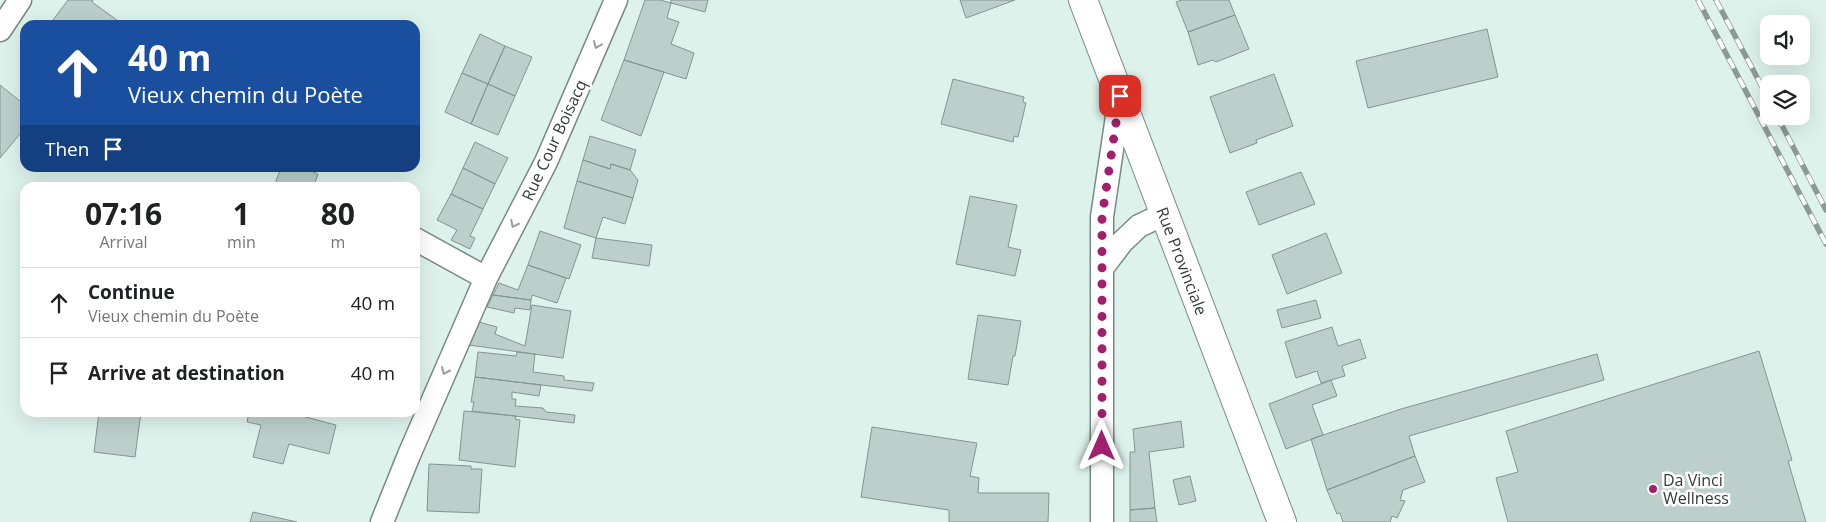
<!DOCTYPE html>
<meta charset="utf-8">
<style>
body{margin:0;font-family:"Open Sans",sans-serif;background:#f2f2f2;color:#202124;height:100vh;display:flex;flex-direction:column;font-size:19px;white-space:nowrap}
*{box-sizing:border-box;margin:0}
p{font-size:16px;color:#757577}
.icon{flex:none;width:28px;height:28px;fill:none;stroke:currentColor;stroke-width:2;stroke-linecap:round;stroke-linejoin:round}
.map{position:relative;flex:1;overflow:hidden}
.panel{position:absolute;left:20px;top:182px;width:400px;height:235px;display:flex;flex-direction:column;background:#fff;border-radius:15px;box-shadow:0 5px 20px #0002}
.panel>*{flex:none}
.top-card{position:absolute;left:20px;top:20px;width:400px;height:152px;border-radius:15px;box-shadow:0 5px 20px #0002;background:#1a4fa0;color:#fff;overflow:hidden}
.controls{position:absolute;left:1760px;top:15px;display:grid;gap:10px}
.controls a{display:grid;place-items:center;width:50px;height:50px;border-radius:10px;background:#fff;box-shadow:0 5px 20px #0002;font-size:25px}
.pin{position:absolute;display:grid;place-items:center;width:42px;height:42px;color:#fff;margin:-21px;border-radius:10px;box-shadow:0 2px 8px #0006}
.me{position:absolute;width:55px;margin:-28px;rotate:0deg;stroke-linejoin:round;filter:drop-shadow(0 0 4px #0008)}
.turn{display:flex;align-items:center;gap:18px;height:105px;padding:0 25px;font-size:22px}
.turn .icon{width:65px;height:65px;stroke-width:2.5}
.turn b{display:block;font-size:35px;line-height:42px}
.then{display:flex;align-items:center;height:48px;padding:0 25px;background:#0003;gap:10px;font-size:19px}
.eta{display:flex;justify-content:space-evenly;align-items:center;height:85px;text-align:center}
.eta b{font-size:30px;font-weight:700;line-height:35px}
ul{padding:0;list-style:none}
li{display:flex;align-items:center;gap:15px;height:70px;padding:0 25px;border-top:1px solid #e0e0e0}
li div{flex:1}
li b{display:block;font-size:19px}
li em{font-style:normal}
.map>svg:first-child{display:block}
.building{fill:#bccfca;stroke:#839590}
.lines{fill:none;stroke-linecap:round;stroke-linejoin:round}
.minor-casing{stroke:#788a85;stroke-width:25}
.secondary-casing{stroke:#788a85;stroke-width:30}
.minor{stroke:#fff;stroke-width:22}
.secondary{stroke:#fff;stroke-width:28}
.rail-casing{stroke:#8c9a96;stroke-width:5.5}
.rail{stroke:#fff;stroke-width:4;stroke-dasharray:11;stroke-linecap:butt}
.oneway{stroke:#9a9e9c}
.route{stroke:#a21f6d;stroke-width:9;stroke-dasharray:0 16.2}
.poi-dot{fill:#a21f6d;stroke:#fff;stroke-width:2}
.labels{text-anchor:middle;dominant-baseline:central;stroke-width:5;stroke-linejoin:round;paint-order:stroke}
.street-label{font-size:16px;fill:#343c3a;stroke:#fff}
.poi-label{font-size:16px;fill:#343c3a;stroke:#fff;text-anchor:start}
</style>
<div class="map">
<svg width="1826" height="522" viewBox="0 0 1826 522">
<rect width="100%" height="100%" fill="#def2ec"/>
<!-- building -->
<path class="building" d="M68 0H93L92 2 121 23 120 25H61L53 20Z
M645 0H660L671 3 667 18 679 22 671 44 694 53 686 79 624 60Z
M671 0H708L705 12 671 3Z
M960 0H1015L966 18Z
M1182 0H1229L1235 15 1188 32 1176 2Z
M1235 15 1249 49 1216 62 1213 60 1198 65 1188 32Z
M1487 29 1498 77 1368 108 1356 61Z
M480 34 505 46 488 84 462 73Z
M505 46 532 57 515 96 488 84Z
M624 60 664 72 641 136 601 120Z
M462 73 488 84 471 124 445 112Z
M1274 74 1293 126 1256 140 1257 143 1230 153 1210 97Z
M953 79 1024 97 1023 102 1026 103 1018 137 1014 136 1013 142 941 124Z
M488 84 515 96 498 135 471 124Z
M0 85 25 105V128L0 158Z
M590 136 636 150 630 170 611 164 610 169 583 160Z
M475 142 508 158 495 184 463 168Z
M583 160 610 169 611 164 630 170 638 180 633 198 577 181Z
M281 168H304L318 174 313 188H277L274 186Z
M463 168 495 184 483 209 451 194Z
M1301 172 1315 204 1259 225 1246 192Z
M577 181 633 198 625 224 603 217 596 238 564 228Z
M451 194 483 209 470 236 475 238 470 249 451 240 457 230 437 220Z
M970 196 1017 205 1008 247 1021 250 1015 276 956 264Z
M540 231 581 245 569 279 528 265Z
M1326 233 1342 273 1287 294 1272 255Z
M596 238 652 245 649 266 592 258Z
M528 265 566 278 557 303 532 295 531 300 493 295 499 283 518 290Z
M493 295 531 300 530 310 515 308 514 313 487 307Z
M1316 300 1321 318 1282 328 1277 310Z
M532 305 571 311 563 358 469 345 479 322 497 327 495 334 525 346Z
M978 315 1021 321 1015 356H1013L1008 385 968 379Z
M1332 327 1338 346 1360 339 1366 358 1342 366 1345 376 1321 383 1317 371 1296 378 1285 342Z
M1759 351 1792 460 1788 461 1806 522H1508L1496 478 1518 472 1506 431Z
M478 352 516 356 517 352 535 354 533 372 564 376V380L594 383 592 391 475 377Z
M1597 354 1604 380 1409 436 1415 456 1327 490 1311 439 1401 409Z
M475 377 541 385 539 396 512 392V399H516L515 406 543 408 546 412 575 415 574 423 472 411 474 402H471Z
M1331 380 1337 396 1312 405 1323 435 1286 449 1269 404Z
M464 411 516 416 515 419 520 420 515 467 459 460Z
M99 412H141L135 457 94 452Z
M249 412H287L336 425 329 454 289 444 283 464 253 457 261 425 247 422Z
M1181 421 1184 447 1149 452 1155 508 1130 510V452H1135L1133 429Z
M872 427 977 443 970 476 979 478 978 493H1049L1048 522H949V510L861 497Z
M1415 456 1425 482 1403 490 1400 500 1405 501 1397 518 1392 516 1390 522H1343L1340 513 1337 514 1327 490Z
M429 464 471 466V469H482L479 513 427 511Z
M1190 476 1196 501 1179 505 1173 480Z
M1155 508 1157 522H1130V510Z
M253 512 297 522H250Z"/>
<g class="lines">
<!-- minor casing -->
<g class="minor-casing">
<path id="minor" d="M0 30 20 0
M415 239 486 278
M1103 267 1122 242 1139 226 1164 214
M382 522 409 455 486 278 546 162 616 0
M1102 522V217L1120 96"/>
</g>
<!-- secondary casing -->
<g class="secondary-casing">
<path id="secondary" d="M1083 0 1282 522"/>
</g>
<!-- minor -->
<use href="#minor" class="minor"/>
<!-- secondary -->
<use href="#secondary" class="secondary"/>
<!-- rail casing -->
<g class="rail-casing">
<path id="rail" d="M1698 0 1826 244
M1716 0 1769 100
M1777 116 1826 210"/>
</g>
<!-- rail -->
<use href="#rail" class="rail"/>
</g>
<!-- one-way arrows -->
<defs><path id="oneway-chevron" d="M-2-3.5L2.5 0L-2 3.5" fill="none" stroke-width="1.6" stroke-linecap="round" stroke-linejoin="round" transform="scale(1.25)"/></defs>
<g class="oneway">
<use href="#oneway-chevron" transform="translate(597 45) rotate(113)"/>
<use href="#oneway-chevron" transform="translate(514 224) rotate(117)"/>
<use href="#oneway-chevron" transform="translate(445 371) rotate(114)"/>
</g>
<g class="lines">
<!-- route -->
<path class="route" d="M1102 446V217L1120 96"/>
</g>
<!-- markers -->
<circle class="poi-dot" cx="1653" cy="489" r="5"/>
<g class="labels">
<!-- street labels -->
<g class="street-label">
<text transform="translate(554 140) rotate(-65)">Rue Cour Boisacq</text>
<text transform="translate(1182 261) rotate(69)">Rue Provinciale</text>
</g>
<!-- poi labels -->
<g class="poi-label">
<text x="1663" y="480">Da Vinci<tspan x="1663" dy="18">Wellness</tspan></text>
</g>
</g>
</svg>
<div class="controls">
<a><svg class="icon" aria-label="sound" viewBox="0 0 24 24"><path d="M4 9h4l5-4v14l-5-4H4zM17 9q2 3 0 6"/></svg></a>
<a><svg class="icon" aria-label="layers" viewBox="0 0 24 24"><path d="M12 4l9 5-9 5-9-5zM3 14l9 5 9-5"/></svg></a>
</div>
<div class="pin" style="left:1120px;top:96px;background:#d93025"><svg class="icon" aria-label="arrive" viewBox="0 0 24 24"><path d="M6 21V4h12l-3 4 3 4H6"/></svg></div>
<svg class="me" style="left:1102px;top:446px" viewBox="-20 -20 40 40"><path d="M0-17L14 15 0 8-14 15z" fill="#a21f6d" stroke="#fff" stroke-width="4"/></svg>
<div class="top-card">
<div class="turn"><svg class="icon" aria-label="ahead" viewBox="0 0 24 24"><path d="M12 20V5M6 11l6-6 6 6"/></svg><div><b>40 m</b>Vieux chemin du Poète</div></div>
<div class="then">Then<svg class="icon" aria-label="arrive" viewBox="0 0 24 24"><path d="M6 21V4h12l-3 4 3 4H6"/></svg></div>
</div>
<section class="panel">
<div class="eta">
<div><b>07:16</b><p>Arrival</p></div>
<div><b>1</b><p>min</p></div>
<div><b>80</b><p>m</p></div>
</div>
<ul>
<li><svg class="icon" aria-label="ahead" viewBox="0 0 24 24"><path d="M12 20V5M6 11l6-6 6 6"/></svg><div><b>Continue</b><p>Vieux chemin du Poète</p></div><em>40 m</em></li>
<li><svg class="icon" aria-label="arrive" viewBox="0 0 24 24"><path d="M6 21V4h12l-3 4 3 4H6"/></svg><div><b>Arrive at destination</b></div><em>40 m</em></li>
</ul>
</section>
</div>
